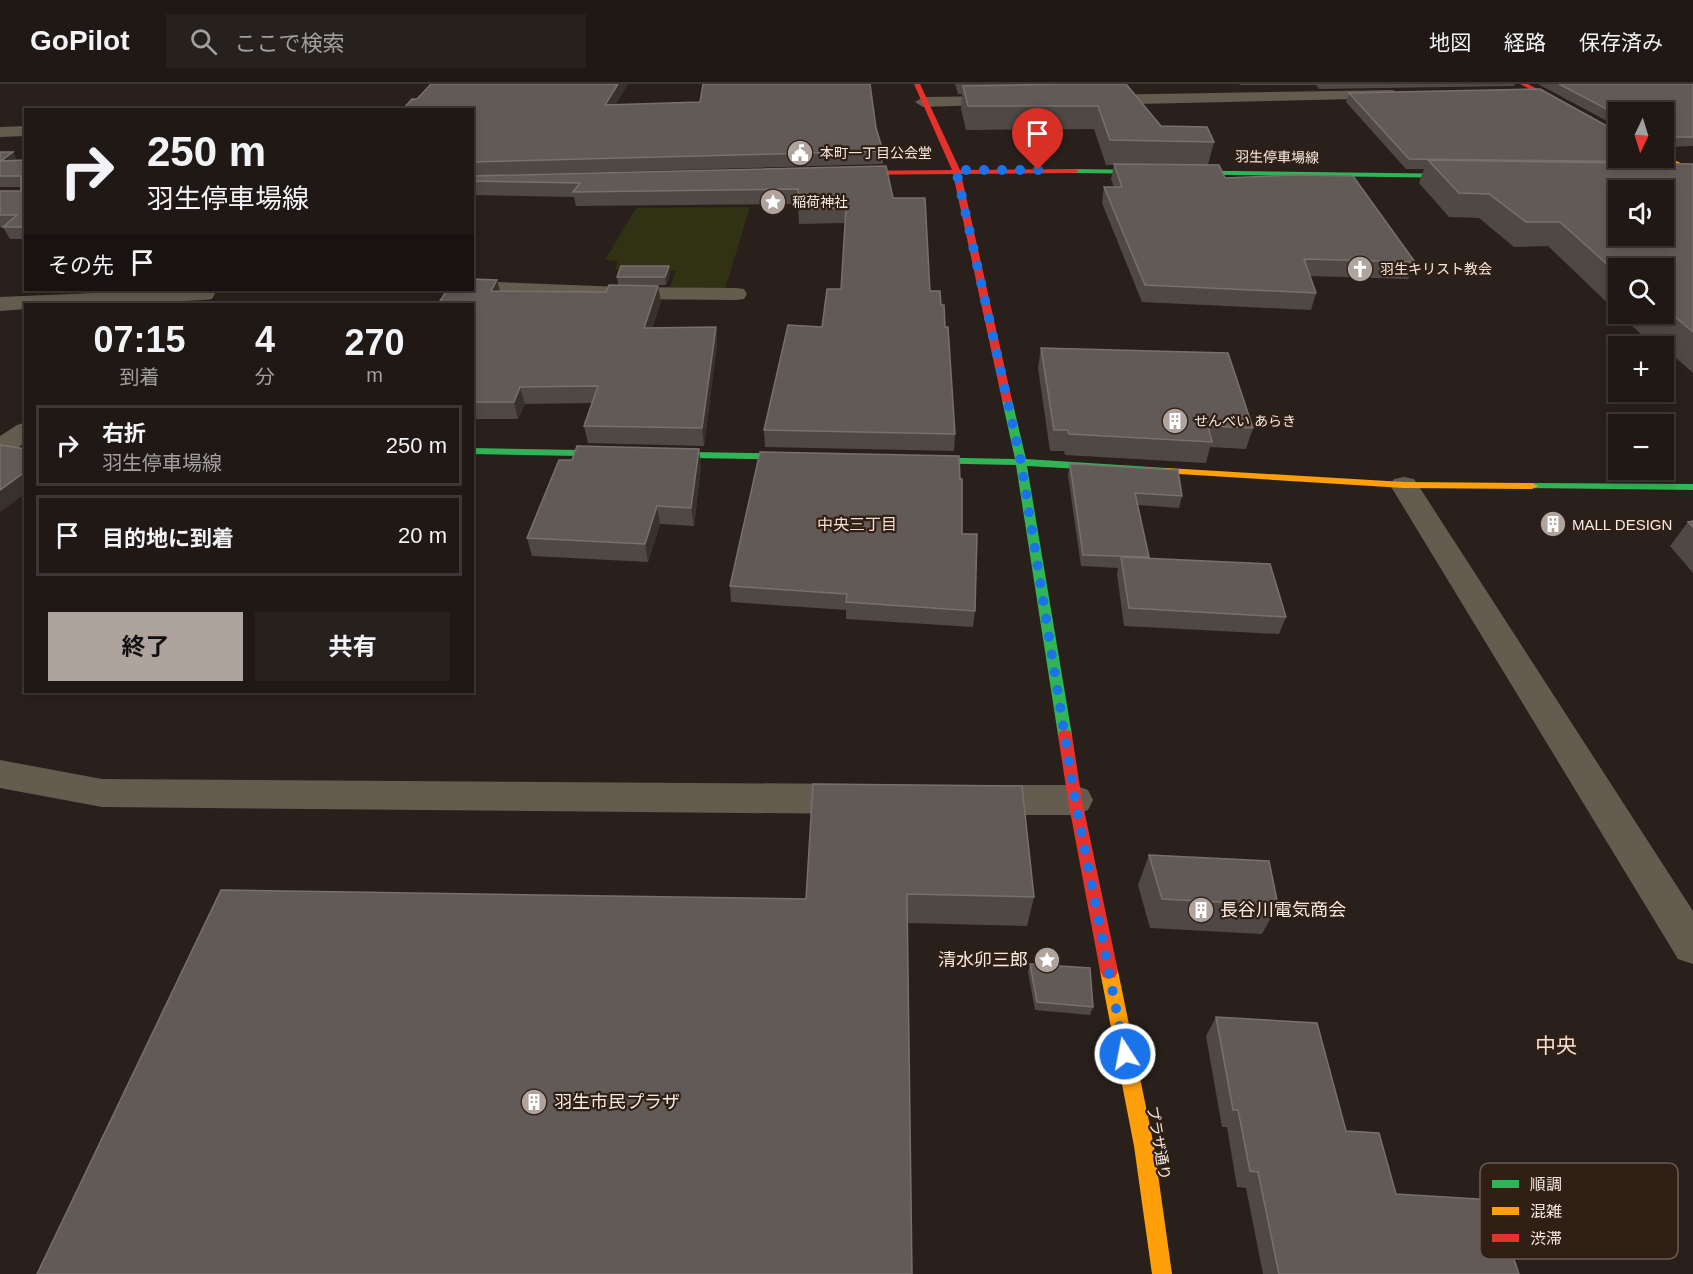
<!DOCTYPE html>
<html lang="ja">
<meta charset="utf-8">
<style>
body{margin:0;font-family:Arial,"Noto Sans JP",sans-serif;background:#27211d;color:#f1f3f6;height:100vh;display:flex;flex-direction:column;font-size:22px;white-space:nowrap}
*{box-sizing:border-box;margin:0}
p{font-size:20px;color:#a1a0a0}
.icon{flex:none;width:33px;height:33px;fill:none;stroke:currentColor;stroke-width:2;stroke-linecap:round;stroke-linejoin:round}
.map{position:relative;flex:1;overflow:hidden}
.sheet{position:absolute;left:24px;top:219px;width:450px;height:390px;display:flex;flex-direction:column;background:#1f1814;border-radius:0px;box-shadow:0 3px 9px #0003,0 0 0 2px #3c3734}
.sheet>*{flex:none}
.banner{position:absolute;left:24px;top:24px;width:450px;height:183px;border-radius:0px;box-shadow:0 3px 9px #0003,0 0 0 2px #3c3734;background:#1f1814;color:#f1f3f6;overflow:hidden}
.needle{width:39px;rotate:184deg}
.fabs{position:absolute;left:1608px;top:18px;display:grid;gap:12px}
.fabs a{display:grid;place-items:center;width:66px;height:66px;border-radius:0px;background:#1f1814;box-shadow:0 3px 9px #0003,0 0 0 2px #3c3734;font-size:30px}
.pin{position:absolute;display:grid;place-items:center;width:51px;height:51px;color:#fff;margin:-62px -26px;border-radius:50% 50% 50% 0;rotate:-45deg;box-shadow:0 0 6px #0007}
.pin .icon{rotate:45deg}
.me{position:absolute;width:66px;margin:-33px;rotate:349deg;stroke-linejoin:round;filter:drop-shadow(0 0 4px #0008)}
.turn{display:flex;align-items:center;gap:21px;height:126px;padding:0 24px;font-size:27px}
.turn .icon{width:78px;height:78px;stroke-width:2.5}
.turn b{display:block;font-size:42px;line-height:51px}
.then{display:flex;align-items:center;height:57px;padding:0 24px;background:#0003;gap:12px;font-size:22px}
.eta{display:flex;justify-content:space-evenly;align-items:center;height:102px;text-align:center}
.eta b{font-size:36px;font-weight:700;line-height:42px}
.primary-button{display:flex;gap:12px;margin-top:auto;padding:12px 24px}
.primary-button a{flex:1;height:69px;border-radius:0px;background:#aea39d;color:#111;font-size:24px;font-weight:700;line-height:69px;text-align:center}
.primary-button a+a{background:#27211d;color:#f1f3f6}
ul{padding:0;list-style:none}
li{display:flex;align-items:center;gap:18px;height:81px;margin:0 12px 9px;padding:0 12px;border:3px solid #3c3734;border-radius:0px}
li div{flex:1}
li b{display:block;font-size:22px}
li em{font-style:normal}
header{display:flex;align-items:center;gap:36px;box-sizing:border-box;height:84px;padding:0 30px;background:#1f1814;border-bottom:2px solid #3c3734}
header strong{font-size:28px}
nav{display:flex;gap:33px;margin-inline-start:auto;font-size:21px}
.search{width:420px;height:54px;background:#27211d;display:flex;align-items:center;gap:15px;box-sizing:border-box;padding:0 21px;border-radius:0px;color:#a1a0a0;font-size:22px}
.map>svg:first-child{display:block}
.green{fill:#303213}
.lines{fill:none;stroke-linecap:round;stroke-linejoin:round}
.street{fill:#635c4f;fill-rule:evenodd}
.fast{fill:#30b455;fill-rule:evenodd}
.slow{fill:#ff9f0a;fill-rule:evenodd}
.jam{fill:#e5322d;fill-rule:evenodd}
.wall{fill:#4f4845}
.shaded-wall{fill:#39312d}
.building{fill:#615a56;stroke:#78706c;stroke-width:1.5;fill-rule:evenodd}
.route{stroke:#1a73e8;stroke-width:10;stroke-dasharray:0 18}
.labels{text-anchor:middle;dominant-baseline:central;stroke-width:4.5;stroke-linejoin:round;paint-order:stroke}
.far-poi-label{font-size:14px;fill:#f5eae3;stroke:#2f1f15;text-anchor:start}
.far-street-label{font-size:14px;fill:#f5eae3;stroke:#2f1f15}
.poi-label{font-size:15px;fill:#f5eae3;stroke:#2f1f15;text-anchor:start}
.street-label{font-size:15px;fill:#f5eae3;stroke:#2f1f15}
.neighbourhood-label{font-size:16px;fill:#f6dfd1;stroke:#2f1f15}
.near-poi-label{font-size:18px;fill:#f5eae3;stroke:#2f1f15;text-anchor:start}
.near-quarter-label{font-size:21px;fill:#f6dfd1;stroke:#2f1f15}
.key{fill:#2f1f15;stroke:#6a5c53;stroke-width:1.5}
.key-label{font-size:16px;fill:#f5eae3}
</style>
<header>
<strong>GoPilot</strong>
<div class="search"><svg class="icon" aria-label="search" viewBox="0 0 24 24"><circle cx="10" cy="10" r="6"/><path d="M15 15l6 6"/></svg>ここで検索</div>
<nav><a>地図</a><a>経路</a><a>保存済み</a></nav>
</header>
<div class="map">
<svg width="1693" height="1190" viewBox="0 0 1693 1190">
<rect width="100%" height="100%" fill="#29201b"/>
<!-- green -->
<path class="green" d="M750 123 725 205 670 203 676 187 615 186 618 177 605 176 636 124Z"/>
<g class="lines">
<!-- street -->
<path class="street" d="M1393 6 1401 11 1398 14 1093 21 1085 16 1093 11Z
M1006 12 1012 14 1014 17 1012 20 923 23 915 18 923 13Z
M26 42V52L0 53V43Z
M472 197 622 203 736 204 744 205 747 210 744 215 736 216 622 215 465 207 463 206H472Z
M165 206H212L215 210 212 215 204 216 121 220H26V225L0 227V213Z
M26 338V358L9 370 0 372V352L17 341Z
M1404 393 1414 395 1418 401 1693 827V880L1678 875 1390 401 1394 395Z
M0 676 102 695 857 700 870 705 875 715 870 725 857 730 102 723 0 704Z
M978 701H1075L1088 706 1093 716 1088 726 1075 731H978L965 726 960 716 965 706Z"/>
<!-- fast -->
<path class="fast" d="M1072 85 1466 90 1470 92 1466 94 1075 89H1072Z
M1007 313 1012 316 1026 375 1167 384 1172 387 1167 390 1027 382 1072 651 1070 655H1060L1058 651 1016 381 916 379 911 376 916 373 1015 375 1002 316Z
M472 364 804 370 809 373 804 376 472 370Z
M1532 399 1693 400V406L1528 404V400Z"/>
<!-- slow -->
<path class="slow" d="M1664 71 1693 85V90L1662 74Z
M1167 384 1404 398 1532 399 1538 402 1532 405 1404 404 1163 389V385Z
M1109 879 1115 881 1118 887 1154 1062 1172 1190H1152L1134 1062 1100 887 1103 881Z"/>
<!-- jam -->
<path class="jam" d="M914 0H920L960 86 1075 85 1079 87 1075 89 961 90 1012 316 1011 318H1003L1002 316 953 90 843 91 839 89 843 87 952 86Z
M1520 0H1528L1618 48V52Z
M1065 646 1070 647 1072 651 1082 716 1118 887 1115 893 1109 895 1103 893 1100 887 1068 716 1058 651 1060 647Z"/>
</g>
<!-- wall -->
<path class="wall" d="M431 0H628L615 21 876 44 883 67V80L472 92V26L417 15Z
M955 0H1126L1161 42 1214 58 1208 81 1225 94 1415 178 1408 195 1310 192 1316 209 1311 226 1142 218 1102 119 1104 103H1114L1111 95 1114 81H1106L1094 45 966 46 961 25 962 10H958Z
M1239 0H1515L1514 2 1319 5 1316 1H1240Z
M1538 0H1693V62L1664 63V28H1618V43Z
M1349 9 1616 47 1618 74 1663 79 1693 80V289L1650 251H1642L1619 230H1664V184H1618V229L1548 162 1514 163 1479 134 1449 133 1419 99 1424 85H1406L1346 18Z
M0 68 18 77 26 76V155H10L3 143H0V107H21V103H0Z
M886 82 893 114 930 207 941 221 945 243 955 350 954 367 765 363 764 346 822 243 841 205 845 139 799 140 798 120 576 122 574 113 472 111V92Z
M670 190 666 201H618L617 193Z
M497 196 500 207 661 218 652 244 716 243 717 260 704 362 588 359 584 342 592 319 525 320 518 335H472V220Z
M1041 264 1253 344 1246 365 1210 363 1206 379 1065 371 1064 367H1050L1038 284Z
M1070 380 1182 412 1179 424 1137 421 1149 474 1286 533 1279 550 1124 542 1117 490 1118 484 1081 482 1068 391Z
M701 382 694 442 660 440 648 478 532 472 527 454Z
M1693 437V489L1670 462 1688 438Z
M962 450 975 527 973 543 846 535V526L731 518 730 502Z
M813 700 1034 813 1027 842 907 839 806 815Z
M1149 771 1278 821 1262 850 1150 844 1138 801Z
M1030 880 1093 923 1090 931 1035 926 1028 888Z
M1216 933 1346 1047 1396 1110 1519 1190H1263L1246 1104 1237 1103 1227 1043H1222L1206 952Z"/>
<!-- shaded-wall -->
<path class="shaded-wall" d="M618 0H628L607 34 605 21Z
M13 68 19 79 1 77Z
M669 182 670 190 666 201 665 193Z
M497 196 501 212 491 207Z
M658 202 661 218 646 261 644 244Z
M716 243 717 260 704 362 702 344Z
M520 303 525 320 518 335 514 318Z
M699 365 701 382 694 442 691 424Z
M26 387V409L0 428V406Z
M657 422 660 440 648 478 645 460Z"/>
<!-- building -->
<path class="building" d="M431 0H618L605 21 700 18 703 0H870L876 44 883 67 472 78V26H402L412 15H417Z
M1063 0H1126L1161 42 1207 43 1214 58 1110 56 1098 22H968L963 2Z
M1559 0H1693V53H1664V28H1618V31Z
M1540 5 1616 47H1618V74H1655L1664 78 1409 75 1349 9Z
M0 68H13L1 77 26 76V143H3L17 131H0V107H21V92H0Z
M1428 76 1693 80V248L1666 225H1664V184H1618V190L1560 138H1526L1489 110 1459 109ZM1618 106H1664V152H1618Z
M1114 80 1219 81 1225 94 1296 91 1353 92 1415 178 1304 175 1316 209 1145 201 1104 103H1122Z
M886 82 893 114H925L930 207H940L941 221H944L945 243H948L955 350 764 346 788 241 822 243 827 205H841L846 124 798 125V105L573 108 580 99 472 97V92Z
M621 182H669L665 193H617Z
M472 195 497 196 491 207 606 208 609 201 658 202 644 244 716 243 702 344 584 342 598 302 520 303 514 318H472V220H438L447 206H472Z
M1041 264 1228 269 1253 344 1208 342 1212 358 1069 350 1068 346H1054Z
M0 361 26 365V387L0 406Z
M577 362 699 365 691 424 657 422 645 460 527 454 559 376H572Z
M760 368 959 372 960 395H962V450H977L975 527 846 518 847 510 730 502Z
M1070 380 1178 386 1182 412 1135 409 1149 473 1083 471Z
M1693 437V443L1688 438Z
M1121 473 1270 480 1286 533 1129 524Z
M813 700 1022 702 1034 813 907 810 912 1190H37L221 806 806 815Z
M1149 771 1269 777 1278 821 1162 815Z
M1030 880 1090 884 1093 923 1037 918Z
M1216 933 1317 939 1346 1047 1379 1049 1396 1110 1494 1116 1519 1190H1279L1258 1088 1250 1087 1238 1026H1233Z"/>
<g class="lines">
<!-- route -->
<path class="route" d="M1038 86H956L1021 378 1075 716 1125 970"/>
</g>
<!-- icons -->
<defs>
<g id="civic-disc" transform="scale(1.35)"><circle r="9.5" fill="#aea39d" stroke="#2f1f15"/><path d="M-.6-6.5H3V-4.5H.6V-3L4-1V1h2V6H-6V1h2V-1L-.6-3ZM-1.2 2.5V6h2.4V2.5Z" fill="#fff"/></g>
<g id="sight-disc" transform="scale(1.35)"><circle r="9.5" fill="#aea39d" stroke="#2f1f15"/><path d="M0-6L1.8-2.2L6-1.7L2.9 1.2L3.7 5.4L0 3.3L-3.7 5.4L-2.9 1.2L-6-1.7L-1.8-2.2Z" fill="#fff"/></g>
<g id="church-disc" transform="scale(1.35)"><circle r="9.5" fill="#aea39d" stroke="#2f1f15"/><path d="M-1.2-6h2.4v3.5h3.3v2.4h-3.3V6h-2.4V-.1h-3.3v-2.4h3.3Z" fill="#fff"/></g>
<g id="building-disc" transform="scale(1.35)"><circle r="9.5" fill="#aea39d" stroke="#2f1f15"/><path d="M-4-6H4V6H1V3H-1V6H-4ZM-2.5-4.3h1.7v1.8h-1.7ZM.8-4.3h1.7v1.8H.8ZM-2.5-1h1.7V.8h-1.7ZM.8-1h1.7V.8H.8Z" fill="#fff"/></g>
</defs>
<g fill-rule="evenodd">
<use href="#civic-disc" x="800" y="69"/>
<use href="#sight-disc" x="773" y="118"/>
<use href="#church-disc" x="1360" y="185"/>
<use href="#building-disc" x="1175" y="337"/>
<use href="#building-disc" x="1553" y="440"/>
<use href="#building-disc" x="1201" y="826"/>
<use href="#sight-disc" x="1047" y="876"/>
<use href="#building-disc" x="534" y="1018"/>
</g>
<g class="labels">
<!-- far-poi labels -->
<g class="far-poi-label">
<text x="820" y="69">本町一丁目公会堂</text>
<text x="792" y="118">稲荷神社</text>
<text x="1380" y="185">羽生キリスト教会</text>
<text x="1194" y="337">せんべい あらき</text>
</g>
<!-- far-street labels -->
<g class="far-street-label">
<text transform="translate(1277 73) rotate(1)">羽生停車場線</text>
</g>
<!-- poi labels -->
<g class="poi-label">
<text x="1572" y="440">MALL DESIGN</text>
</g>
<!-- street labels -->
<g class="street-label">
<text transform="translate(1159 1059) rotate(80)">プラザ通り</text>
</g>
<!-- neighbourhood labels -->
<g class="neighbourhood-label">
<text x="857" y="440">中央三丁目</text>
</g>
<!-- near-poi labels -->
<g class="near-poi-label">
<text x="1220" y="826">長谷川電気商会</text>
<text x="1028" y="876" text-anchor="end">清水卯三郎</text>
<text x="554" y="1018">羽生市民プラザ</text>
</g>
<!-- near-quarter labels -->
<g class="near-quarter-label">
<text x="1556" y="961">中央</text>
</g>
</g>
<!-- legend -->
<rect x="1480" y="1079" width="198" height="96" rx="9" class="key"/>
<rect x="1492" y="1096" width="27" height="8" fill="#30b455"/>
<rect x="1492" y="1123" width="27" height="8" fill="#ff9f0a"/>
<rect x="1492" y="1150" width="27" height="8" fill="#e5322d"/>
<g class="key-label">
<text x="1530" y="1106">順調</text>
<text x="1530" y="1133">混雑</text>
<text x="1530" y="1160">渋滞</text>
</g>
</svg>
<div class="fabs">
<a><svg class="needle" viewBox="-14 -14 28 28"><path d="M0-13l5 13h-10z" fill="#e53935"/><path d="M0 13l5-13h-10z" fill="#a1a0a0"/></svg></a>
<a><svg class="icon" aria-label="sound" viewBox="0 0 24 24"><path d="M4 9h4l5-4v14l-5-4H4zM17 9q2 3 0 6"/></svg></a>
<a><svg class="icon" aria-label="search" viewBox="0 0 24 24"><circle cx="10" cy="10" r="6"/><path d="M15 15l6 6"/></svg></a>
<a>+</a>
<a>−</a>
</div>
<div class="pin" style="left:1038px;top:86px;background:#d93025"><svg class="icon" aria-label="arrive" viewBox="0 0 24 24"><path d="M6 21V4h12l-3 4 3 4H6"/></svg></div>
<svg class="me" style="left:1125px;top:970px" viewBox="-20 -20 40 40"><circle r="17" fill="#1a73e8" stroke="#fff" stroke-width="3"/><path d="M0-11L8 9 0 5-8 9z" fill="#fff"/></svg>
<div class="banner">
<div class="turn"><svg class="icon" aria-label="right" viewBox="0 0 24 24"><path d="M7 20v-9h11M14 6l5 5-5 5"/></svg><div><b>250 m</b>羽生停車場線</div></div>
<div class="then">その先<svg class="icon" aria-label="arrive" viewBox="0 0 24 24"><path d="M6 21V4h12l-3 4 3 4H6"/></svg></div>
</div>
<section class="sheet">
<div class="eta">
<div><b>07:15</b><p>到着</p></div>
<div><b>4</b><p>分</p></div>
<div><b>270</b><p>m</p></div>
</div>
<ul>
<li><svg class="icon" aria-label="right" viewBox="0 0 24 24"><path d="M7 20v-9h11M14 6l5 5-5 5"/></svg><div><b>右折</b><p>羽生停車場線</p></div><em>250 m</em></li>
<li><svg class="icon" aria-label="arrive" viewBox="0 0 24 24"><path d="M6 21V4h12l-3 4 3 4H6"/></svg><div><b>目的地に到着</b></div><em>20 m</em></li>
</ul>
<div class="primary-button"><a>終了</a><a>共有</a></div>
</section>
</div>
